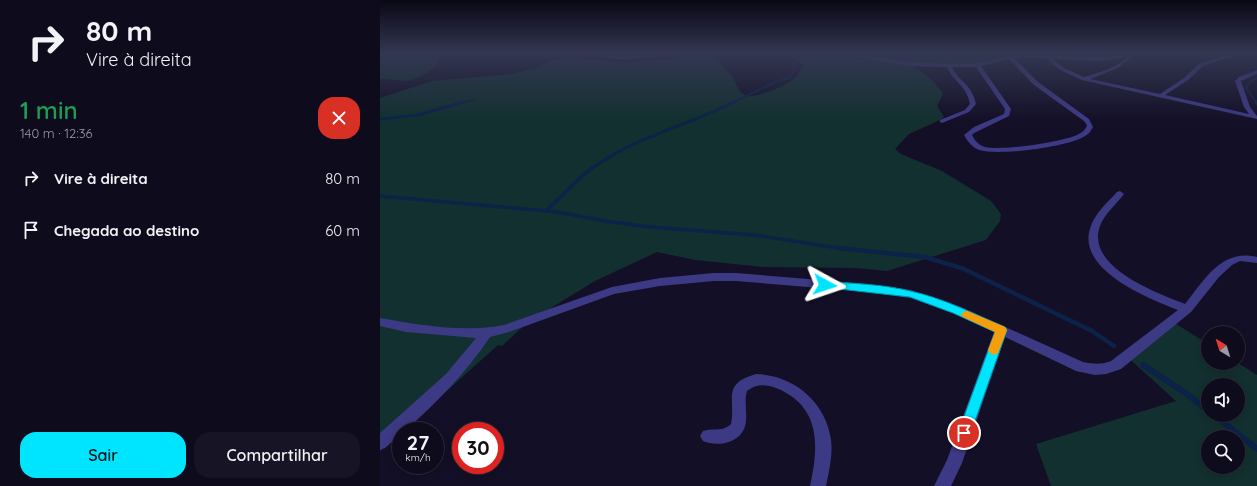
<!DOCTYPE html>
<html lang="pt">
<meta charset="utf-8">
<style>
body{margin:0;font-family:Quicksand,sans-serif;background:#171425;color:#f1f3f6;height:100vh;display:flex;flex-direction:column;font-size:15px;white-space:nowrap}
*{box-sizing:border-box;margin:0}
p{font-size:13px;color:#9b9ba3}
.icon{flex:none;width:22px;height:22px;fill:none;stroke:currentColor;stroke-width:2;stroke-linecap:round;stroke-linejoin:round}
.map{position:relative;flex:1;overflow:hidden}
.side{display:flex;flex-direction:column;background:#0e0b1c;width:380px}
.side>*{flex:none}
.guide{background:#0e0b1c;color:#f1f3f6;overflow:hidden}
.needle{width:26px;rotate:322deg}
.buttons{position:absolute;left:821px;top:326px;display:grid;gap:8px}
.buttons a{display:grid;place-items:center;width:44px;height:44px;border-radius:50%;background:#0e0b1c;box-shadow:0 2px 10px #0003,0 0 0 1px #2e2b3b;font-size:20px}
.speed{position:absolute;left:12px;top:422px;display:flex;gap:8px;font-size:20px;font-weight:700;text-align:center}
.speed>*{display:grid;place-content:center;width:52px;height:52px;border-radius:50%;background:#0e0b1c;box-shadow:0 2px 10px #0003,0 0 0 1px #2e2b3b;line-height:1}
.speed small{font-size:10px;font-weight:400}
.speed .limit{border:6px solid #d22;background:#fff;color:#111}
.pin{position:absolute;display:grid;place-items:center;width:34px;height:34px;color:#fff;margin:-17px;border:2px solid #fff;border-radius:50%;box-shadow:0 1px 4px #0007}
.me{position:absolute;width:44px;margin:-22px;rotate:95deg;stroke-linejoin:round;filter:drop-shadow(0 0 3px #0008)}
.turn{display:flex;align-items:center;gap:14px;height:84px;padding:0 20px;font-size:18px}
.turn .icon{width:52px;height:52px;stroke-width:2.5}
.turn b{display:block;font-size:28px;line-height:34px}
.round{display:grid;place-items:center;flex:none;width:42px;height:42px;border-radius:16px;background:#171425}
.summary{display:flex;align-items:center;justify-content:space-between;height:68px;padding:0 20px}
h1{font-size:24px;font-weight:600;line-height:30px;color:#1e9e55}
.cta{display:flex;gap:8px;margin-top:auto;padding:8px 20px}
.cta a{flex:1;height:46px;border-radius:16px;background:#00e5ff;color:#111;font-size:16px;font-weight:600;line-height:46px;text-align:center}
.cta a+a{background:#171425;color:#f1f3f6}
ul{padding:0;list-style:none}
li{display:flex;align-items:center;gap:12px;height:52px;padding:0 20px}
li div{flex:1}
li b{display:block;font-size:15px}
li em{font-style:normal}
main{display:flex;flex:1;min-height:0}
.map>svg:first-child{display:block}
.green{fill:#12302f;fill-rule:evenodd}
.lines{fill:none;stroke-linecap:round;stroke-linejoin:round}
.stream-far4{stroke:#0c2248;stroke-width:2}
.stream-far3{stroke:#0c2248;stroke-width:3}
.stream-far2{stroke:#0c2248;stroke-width:3.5}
.stream-far1{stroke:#0c2248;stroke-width:4.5}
.stream{stroke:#0c2248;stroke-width:6}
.street{fill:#3d3a85;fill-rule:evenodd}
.route{fill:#00e5ff;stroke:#0095a6}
.slow{fill:#f59e0b}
</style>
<main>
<section class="side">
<div class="guide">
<div class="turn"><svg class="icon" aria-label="right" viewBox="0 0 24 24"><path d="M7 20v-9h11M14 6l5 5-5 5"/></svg><div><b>80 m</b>Vire à direita</div></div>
</div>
<div class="summary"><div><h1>1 min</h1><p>140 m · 12:36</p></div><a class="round" style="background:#d93025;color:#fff"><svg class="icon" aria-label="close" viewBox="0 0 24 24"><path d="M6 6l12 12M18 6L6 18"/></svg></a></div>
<ul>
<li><svg class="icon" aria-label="right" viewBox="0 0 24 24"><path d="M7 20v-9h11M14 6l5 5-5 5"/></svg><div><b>Vire à direita</b></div><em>80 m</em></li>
<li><svg class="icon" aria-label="arrive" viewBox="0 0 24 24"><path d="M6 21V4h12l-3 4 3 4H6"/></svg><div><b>Chegada ao destino</b></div><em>60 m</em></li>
</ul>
<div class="cta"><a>Sair</a><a>Compartilhar</a></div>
</section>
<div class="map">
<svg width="877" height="486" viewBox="0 0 877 486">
<rect width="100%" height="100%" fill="#130f26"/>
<!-- green -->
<path class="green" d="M0 53H47L61 56C57 67 43 77 32 80 25 82 8 79 0 79Z
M406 53H666L667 56 637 55 604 64 528 65C542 70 555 81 563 94L557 106 564 117 560 120 529 134 515 149 521 154 562 171 611 201 621 214 620 221 606 240 507 271 476 268 383 267 315 260 277 252 215 281 148 322 122 346 118 345 0 451V98L52 81 130 74 157 68 171 60 183 58H201L246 63 334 54C339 61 343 67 349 73 356 79 356 91 365 95 368 97 373 96 377 95 394 91 419 82 423 64Z
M790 320 828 344V363H858L877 375V486H671L656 444 796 401 744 354ZM828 385H858V415H828ZM828 437H858V467H828Z"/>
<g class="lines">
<!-- stream-far4 -->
<path class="stream-far4" d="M81 103 93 100
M352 103 395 82 409 78 413 73 415 60 408 53
M877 103 866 88 871 81 877 78"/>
<!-- stream-far3 -->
<path class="stream-far3" d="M876 102 877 104
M0 119 38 115 84 102
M214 167C255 137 309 125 354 102"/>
<!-- stream-far2 -->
<path class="stream-far2" d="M0 196 178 212 225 221 270 227 374 235 465 249
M166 211 203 175 215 166"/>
<!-- stream-far1 -->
<path class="stream-far1" d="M458 248 545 257 584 269 712 331 734 346"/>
<!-- stream -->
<path class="stream" d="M763 365 807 394 828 411
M834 415 877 449"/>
<!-- street -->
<path class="street" d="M200 53 242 57 333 53 331 54 242 59Z
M456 53H467L529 62 569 64 598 63 638 55 721 57 760 53 753 55 738 68 710 79 780 94 804 78 819 64 854 53H861L823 66 808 80 785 95 869 114 864 107 855 81 859 77 877 70V74L861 81 870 107 877 116V119L702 80 680 70 666 58 638 57 634 58 658 82 709 119 713 127C711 131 709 134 705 136 689 147 618 156 599 150 592 147 588 142 584 135L594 127 624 114 625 109 596 67H572C580 83 592 84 596 104L589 112 562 123 560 122V120L585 110 590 104C586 84 574 83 567 67L529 66ZM747 57C736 69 719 72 704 77L684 68 672 59 721 61ZM629 59 654 85 704 121 707 125C706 129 703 132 699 134 684 142 622 151 605 147 599 145 595 141 592 135L594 133 629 116 631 109 601 66Z
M864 53 877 54V57L864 54Z
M740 191 744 194C736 205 725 213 720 226 705 267 777 293 805 304 824 280 842 248 877 257V263L860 261 852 265 839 277 811 312 741 369 726 374 715 375 696 371 625 337 582 463 571 486H554L567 460 614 332 573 313 530 298 489 292 356 281H334L280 286 234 294 129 332 110 337C86 373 57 402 25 431H21V434L5 448 0 450V433L66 374 96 338 26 332 0 326V318C40 325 84 333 124 325L232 287 280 278 334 273H356L489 284 531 290 581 307 703 362C714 364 721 365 731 361L798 310C769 299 697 270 710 229 714 214 727 203 737 192Z
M376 374C414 375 446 402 451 440 453 455 449 471 446 486H430C439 446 441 406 396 388 385 384 376 384 367 391 364 401 367 410 366 420 365 442 340 448 323 441L320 436 323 431C333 427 342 433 351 424 356 399 341 384 376 374Z"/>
</g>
<!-- sky -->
<linearGradient id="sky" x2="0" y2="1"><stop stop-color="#0a0815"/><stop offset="0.44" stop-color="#333752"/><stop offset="1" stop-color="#333752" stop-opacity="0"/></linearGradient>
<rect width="877" height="121" fill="url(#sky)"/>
<!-- route -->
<path class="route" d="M445 281C473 284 503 284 530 291 563 298 594 314 625 327L627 330 589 438 584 439 580 438 578 433 615 332 573 313 530 297 441 287 440 285Z"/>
<!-- slow -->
<path class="slow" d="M587 311 625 327 627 330 618 353 614 355 610 353 608 350 615 332 583 317 581 315 583 312Z"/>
</svg>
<div class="buttons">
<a><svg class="needle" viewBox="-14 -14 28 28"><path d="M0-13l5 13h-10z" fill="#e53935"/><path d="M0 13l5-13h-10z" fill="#9b9ba3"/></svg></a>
<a><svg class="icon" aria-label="sound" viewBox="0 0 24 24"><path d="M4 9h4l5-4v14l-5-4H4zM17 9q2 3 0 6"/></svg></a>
<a><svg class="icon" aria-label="search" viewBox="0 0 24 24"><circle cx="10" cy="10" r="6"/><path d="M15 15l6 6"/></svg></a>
</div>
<div class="speed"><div>27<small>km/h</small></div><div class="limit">30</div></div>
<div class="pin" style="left:584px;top:433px;background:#d93025"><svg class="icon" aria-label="arrive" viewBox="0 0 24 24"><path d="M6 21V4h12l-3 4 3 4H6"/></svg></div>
<svg class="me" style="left:445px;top:285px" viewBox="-20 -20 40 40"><path d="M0-17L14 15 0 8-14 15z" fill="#00e5ff" stroke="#fff" stroke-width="4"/></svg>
</div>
</main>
